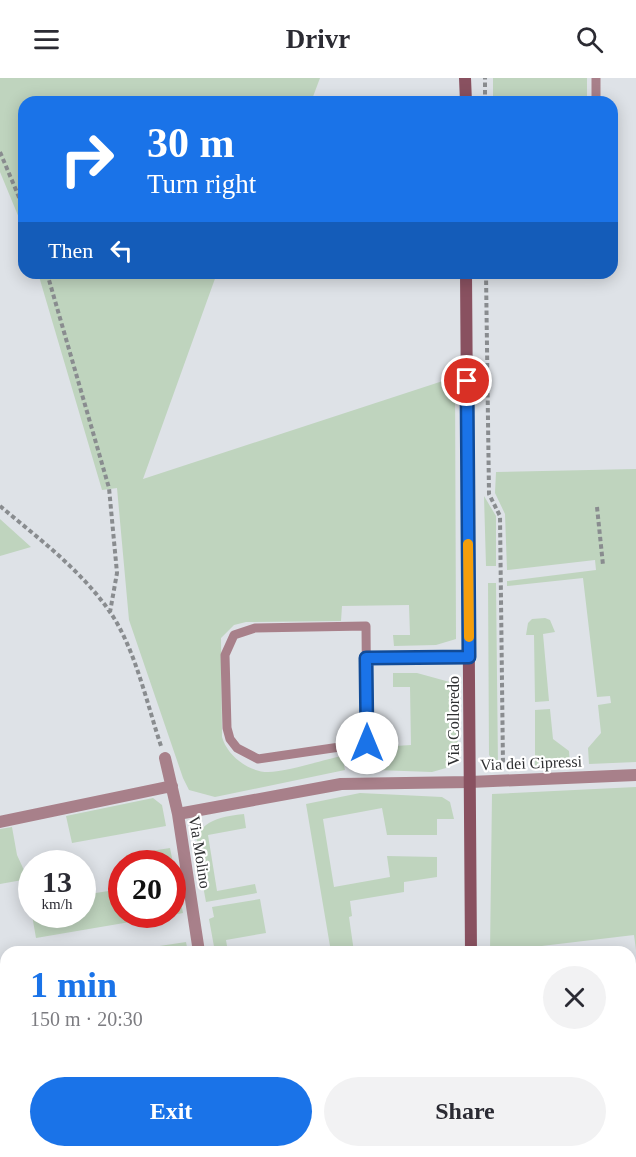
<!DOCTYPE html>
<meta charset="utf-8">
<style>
body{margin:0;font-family:"Times New Roman",serif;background:#f2f2f3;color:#2b2b33;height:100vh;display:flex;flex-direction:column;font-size:22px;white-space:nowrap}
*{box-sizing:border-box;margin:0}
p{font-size:20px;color:#7c7c81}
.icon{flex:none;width:33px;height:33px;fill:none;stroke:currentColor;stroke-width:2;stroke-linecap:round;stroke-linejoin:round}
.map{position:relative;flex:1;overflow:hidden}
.drawer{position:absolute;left:0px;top:868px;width:636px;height:212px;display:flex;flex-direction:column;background:#fff;border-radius:18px 18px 0 0;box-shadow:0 3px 15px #0003}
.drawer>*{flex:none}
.banner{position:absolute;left:18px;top:18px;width:600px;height:183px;border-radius:18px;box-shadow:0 3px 15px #0003;background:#1a73e8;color:#fff;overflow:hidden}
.speed{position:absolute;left:18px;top:772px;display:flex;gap:12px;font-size:30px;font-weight:700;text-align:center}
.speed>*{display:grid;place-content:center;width:78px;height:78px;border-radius:50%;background:#fff;box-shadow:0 3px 15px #0003;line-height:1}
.speed small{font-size:15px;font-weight:400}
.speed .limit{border:9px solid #d22;background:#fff;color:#111}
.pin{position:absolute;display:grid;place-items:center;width:51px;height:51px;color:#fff;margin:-26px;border:3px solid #fff;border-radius:50%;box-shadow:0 2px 6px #0007}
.me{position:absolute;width:66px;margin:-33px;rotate:0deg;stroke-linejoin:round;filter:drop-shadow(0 0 4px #0008)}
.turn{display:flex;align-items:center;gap:21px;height:126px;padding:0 30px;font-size:27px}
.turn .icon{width:78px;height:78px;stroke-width:2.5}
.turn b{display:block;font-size:42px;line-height:51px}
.then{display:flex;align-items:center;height:57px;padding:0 30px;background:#0003;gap:12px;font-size:22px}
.round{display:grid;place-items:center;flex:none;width:63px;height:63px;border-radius:32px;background:#f2f2f3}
.overview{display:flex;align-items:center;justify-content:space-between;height:102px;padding:0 30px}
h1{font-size:36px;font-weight:700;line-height:45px;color:#1a73e8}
.cta{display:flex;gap:12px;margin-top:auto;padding:12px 30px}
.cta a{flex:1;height:69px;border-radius:36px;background:#1a73e8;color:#fff;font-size:24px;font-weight:700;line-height:69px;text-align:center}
.cta a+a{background:#f2f2f3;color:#2b2b33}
header{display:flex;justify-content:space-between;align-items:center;height:78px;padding:0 30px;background:#fff;font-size:27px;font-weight:700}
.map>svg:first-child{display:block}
.green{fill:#bfd4be}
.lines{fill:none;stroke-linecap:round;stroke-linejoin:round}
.path{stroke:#898c8f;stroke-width:4;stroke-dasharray:4.5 3;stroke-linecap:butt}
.lane{stroke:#a8808a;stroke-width:9}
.street{stroke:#a8808a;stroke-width:12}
.secondary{stroke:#895160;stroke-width:12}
.route-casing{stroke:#114b97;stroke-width:15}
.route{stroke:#1a73e8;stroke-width:10}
.slow{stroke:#f59e0b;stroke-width:10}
.labels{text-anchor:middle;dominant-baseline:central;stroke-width:4.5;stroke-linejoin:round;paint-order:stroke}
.street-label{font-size:16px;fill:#2f3032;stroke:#fff}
</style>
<header><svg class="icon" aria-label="menu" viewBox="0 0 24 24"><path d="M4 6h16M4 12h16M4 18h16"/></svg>Drivr<svg class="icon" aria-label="search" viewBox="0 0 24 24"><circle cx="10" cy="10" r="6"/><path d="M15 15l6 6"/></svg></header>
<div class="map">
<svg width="636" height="1079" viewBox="0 0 636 1079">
<rect width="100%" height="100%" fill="#dee2e7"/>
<!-- green -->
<path class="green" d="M0 0H320L311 24H24V152L0 94Z
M493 0H587V18L576 24H493Z
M38 195H217L143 401 455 299 456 561 436 567 394 568 393 557H410L409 527 342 528 341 543 246 544 234 547 221 560 222 659C227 677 248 694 268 694 287 694 322 682 342 678L345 692 215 719 189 712 183 700 129 542 117 410 102 412Z
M636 391V684L589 686 588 670 601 655 598 627 611 625 610 618 597 619 583 500 507 508V503L596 492 595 482 507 492 505 436 495 415 496 394Z
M484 418 496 438V488H486Z
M0 441 31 469 0 478Z
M488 505H496L498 688 489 677Z
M545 540 550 542 555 554 543 556 549 623 535 624 534 557H526L528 545 532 541Z
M393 595H417L457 606 458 674 446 690 432 694 349 691 394 681 395 668 411 667 410 609H393Z
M550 631 553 661 569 673 570 687 535 689V632Z
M636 709V872L634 857 490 874 492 716Z
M360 715 442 719 450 724 454 741H437V757H387L382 730 323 741 334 809 390 799 387 778 437 779V799L404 804V814L350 823 352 838 349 839 354 874H331L306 726Z
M153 720 162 727 166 748 72 765 66 738Z
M244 736 246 750 208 757 217 813 255 806 257 815 206 824C198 774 177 742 244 736Z
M12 749 17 777 28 801 31 800V830L28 801 0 806V751Z
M170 770 183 835 173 837 172 786H127L126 777Z
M121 811 122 837H171L36 860 32 837H82L83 817Z
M260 821 266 855 226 862 228 874H215L209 841 214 839 212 829Z
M186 864 188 874H120Z
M6 892V1074H34L35 1079 46 1077 47 1079H0V893Z
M636 905V1001L630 1002V906Z
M247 1074H307L308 1079H248Z
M318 1074H352L353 1079H319Z"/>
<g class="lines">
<!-- path -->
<path class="path" d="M485 24V0
M0 74 24 131
M47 195 109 410 117 495 110 534
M486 195 489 416 500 438 503 687
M0 428C38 460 81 492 110 534 135 570 147 626 161 668
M597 429 603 487"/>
<!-- lane -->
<path class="lane" d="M596 0V24
M366 548 367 665 258 681 237 670 230 661 227 650 225 577 234 557 255 550Z
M366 580 469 579
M430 1074 431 1079"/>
<!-- street -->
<path class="street" d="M165 680 178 736 199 874
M178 736 341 706 470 704 636 697
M0 744 172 708
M233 1074 234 1079"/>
<!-- secondary -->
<path class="secondary" d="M465 0 466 24
M466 195 471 874
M472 1074V1079"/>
</g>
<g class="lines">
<!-- route casing -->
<g class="route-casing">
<path id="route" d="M367 665 366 580 469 579 467 303"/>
</g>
<!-- route -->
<use href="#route" class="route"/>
<!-- slow -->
<path class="slow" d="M468 466 469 559"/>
</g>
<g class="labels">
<!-- street labels -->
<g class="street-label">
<text transform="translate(453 643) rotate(-90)">Via Colloredo</text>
<text transform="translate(531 685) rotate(-2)">Via dei Cipressi</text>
<text transform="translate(200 774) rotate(81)">Via Molino</text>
</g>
</g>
</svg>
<div class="speed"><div>13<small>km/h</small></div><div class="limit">20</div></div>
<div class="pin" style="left:467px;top:303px;background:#d93025"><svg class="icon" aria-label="arrive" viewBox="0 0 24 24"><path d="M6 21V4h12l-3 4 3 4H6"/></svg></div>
<svg class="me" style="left:367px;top:665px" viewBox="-20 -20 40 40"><circle r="19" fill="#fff"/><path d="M0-13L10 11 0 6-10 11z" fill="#1a73e8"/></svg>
<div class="banner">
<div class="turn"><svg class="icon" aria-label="right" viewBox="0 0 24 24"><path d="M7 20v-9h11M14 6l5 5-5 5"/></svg><div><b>30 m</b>Turn right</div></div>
<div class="then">Then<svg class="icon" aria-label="left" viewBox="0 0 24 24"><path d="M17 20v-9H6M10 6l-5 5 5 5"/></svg></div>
</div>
<section class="drawer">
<div class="overview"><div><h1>1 min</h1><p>150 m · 20:30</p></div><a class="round"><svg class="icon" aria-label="close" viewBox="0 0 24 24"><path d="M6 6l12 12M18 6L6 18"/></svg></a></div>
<div class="cta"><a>Exit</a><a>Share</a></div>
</section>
</div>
